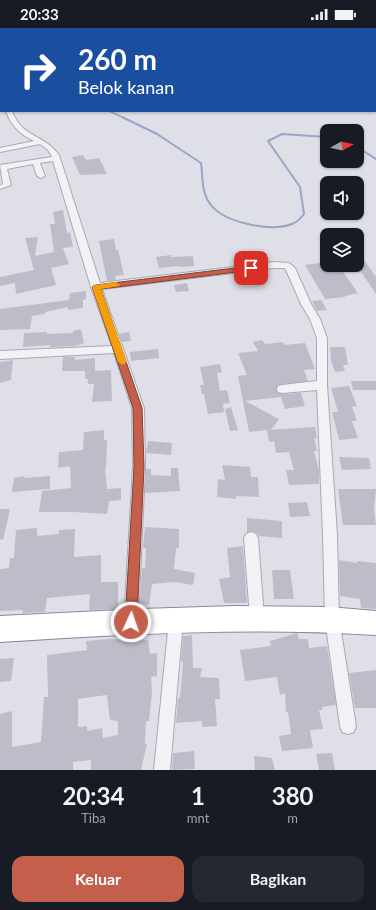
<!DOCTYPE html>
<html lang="id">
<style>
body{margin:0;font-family:Lato,sans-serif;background:#242831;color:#f1f3f6;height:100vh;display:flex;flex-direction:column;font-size:15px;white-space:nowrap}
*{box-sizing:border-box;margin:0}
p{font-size:13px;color:#9ea1a6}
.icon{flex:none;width:22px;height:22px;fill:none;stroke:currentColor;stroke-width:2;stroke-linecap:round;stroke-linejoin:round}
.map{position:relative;height:742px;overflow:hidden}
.sheet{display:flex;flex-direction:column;background:#171b24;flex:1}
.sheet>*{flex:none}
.hud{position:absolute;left:0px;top:0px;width:376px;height:84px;box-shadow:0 1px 3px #0004;background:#1a4fa0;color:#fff;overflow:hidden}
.needle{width:26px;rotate:82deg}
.controls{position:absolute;left:320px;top:96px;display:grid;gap:8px}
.controls a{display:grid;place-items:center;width:44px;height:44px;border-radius:8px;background:#171b24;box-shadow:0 1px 3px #0004;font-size:20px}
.pin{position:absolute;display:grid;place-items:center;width:34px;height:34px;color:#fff;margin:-17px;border-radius:8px;box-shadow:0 2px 6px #0006}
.me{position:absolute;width:44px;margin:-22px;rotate:3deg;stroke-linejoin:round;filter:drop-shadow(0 0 3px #0008)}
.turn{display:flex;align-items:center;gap:14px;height:84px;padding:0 12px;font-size:18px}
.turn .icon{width:52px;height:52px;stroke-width:2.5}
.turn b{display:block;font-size:28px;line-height:34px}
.eta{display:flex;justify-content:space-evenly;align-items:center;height:68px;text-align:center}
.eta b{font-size:24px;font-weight:700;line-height:28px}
.action{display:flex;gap:8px;margin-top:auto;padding:8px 12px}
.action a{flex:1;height:46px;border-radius:12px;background:#c45f4c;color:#fff;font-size:16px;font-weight:700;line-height:46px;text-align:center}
.action a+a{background:#242831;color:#f1f3f6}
.status{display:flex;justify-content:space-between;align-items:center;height:28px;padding:0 20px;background:#171b24;direction:ltr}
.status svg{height:11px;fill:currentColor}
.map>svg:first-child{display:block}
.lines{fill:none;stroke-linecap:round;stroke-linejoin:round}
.stream-far1{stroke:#9ca3c5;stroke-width:1.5}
.stream{stroke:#9ca3c5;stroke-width:2}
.building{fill:#bdbdca;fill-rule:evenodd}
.street-casing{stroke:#a8a9b4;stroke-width:2}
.highway-casing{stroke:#87899d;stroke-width:2}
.street{fill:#f1f1f6;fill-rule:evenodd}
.highway{fill:#fff;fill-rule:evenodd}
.route{fill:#c45f4c;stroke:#7f3e31}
.slow{fill:#f59e0b}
</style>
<div class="status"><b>20:33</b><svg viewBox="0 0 49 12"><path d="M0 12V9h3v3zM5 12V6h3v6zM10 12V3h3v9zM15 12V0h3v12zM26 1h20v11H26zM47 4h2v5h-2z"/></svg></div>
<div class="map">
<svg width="376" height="742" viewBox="0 0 376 742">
<rect width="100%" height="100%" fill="#dfe0e7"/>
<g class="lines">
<!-- stream-far1 -->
<path class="stream-far1" d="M109 83 124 90"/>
<!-- stream -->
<path class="stream" d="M122 89 157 106 201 135C203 149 201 165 211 177 225 195 271 204 292 196 297 194 301 190 304 186L300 159 268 113 282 106 327 109
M357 119 376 131"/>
</g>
<!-- building -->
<path class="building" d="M83 127 86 132 99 130 107 146 80 147 72 129Z
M63 182 67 205 70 204 73 219 63 220 69 236 51 240 56 257 16 266 15 255 0 258V249L34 242 25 210 38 209 35 228 54 224 50 196H55L53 184Z
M114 211 116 222H118L124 247 115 248 116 252 107 253 99 213Z
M357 222 376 249V266L357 238Z
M171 227V229L193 228 194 238 179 239V238L159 240 156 229Z
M327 234V237H338L358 265 345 268V269L325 271 305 237Z
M187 255 189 263 176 264 174 257Z
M86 263V271L83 272V280L68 282V279L45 284V286L32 288 30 301 0 302V281L69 272 70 265Z
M321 272 327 282 317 283 312 273Z
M81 301 84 315 75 318 50 319V317L23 319 24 305 47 304V306L73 305V303Z
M129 304 131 313 122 314 119 306Z
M262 312 265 316 283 314 284 317 305 315 315 341 304 342 308 353 278 357 276 361 278 365 282 366 301 365 305 378 285 381 281 369 245 373 279 391 272 401 267 402 315 399 317 410H314L317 423H314L319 442V456L289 457 286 442H294L289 424 276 425 274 413 269 414 267 402 249 404 238 348 247 347 238 325 258 323 253 314Z
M330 319H345L348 337H343L345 343 335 344 330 330H331Z
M158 321 159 330 131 333 130 324Z
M63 329H75V332L95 330V343L111 342 112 373 92 374 94 356H88V351H85V343H62Z
M13 332 11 352 0 355V334Z
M220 336 222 344 217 345 220 363 227 362 230 375 223 376 224 384 208 386 204 366H202L200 357H204L200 339Z
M351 353H376V362H353Z
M349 358 357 378 352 379 357 393H352L358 410 339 412 332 384H338L331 360Z
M231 379 238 402 230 403 225 381Z
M104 402V412H107L106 440H105L107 461 121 460V472L109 473 107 486 73 484H39L42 463 71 460 70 438 58 440 59 424 83 422 84 404Z
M148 413 172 415 171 427 146 425Z
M339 429 369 430 371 441 342 442Z
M222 437 250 439 251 449H258L259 469 236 468V471L217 469 218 451 225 452Z
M171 440H178L180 463 145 465 146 441H151V447L171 448Z
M25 448 24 450 50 448V461L12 464 14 450Z
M338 461H376L374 481 376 497H343Z
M307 474 310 488 290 489 288 475Z
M0 481H10L3 512 0 511Z
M247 490 282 493V510L259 508 257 505 252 503 247 504Z
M145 499 179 501V520H176L174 541 195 545 193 557 175 554 152 556 149 577 140 576 142 540H145L146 520H143Z
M37 500V508L59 506V502L75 501 74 529 101 527V554H118V581L89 582 90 566 47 570 45 584 22 585 23 582 0 583V541L9 540 10 530H14L16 502Z
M243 518 247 575H224L219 551 230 549 227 520Z
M339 532 357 535V533L376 535V581L361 580 360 571 340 568Z
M272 542H290L294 571H274Z
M297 605 299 611H308L309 620 327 618 336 677 322 679V682H319L323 701 310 702 313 720 282 723 279 708 291 706 288 684H286L285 665 280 667 277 649 245 653 240 622 271 618 270 613Z
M192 607 193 640H202L200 649 219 650 220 671H215L217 698 202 699V693L176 695 178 670H180L182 647 183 633H181L183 608Z
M109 611 148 612 150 626 157 625V648L151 649 152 664 149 693H146L145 716H147L141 742H91V732L73 734V742H0V686L12 683V719L41 714 44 669H48L47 627 87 622 86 613ZM107 667 110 692 118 693V707L103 710 102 700 87 703V698L78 699V671Z
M14 630 11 653 0 654V631Z
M376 642V680H355L349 645Z
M194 723 195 741 172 742 173 725Z
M332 725 335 742H319L316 726Z
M254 728 272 730 275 742H255Z"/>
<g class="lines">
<!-- street casing -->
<g class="street-casing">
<path id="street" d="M16 0H22L15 1Z
M151 0H157V1H151Z
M0 56H1V60H0Z
M6 83H12C22 110 44 106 59 127L100 255 274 234 289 235 295 240 311 276 320 291 327 310V357L337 507 339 591 356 698 354 704 348 706 342 704 340 698 325 591 323 507 317 362 282 365 278 364 277 361 278 358 282 357 317 353V310L310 291 301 276 286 242 284 240H274L102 261 144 380 145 439 138 594 136 599 131 601 126 599 124 594 133 439 132 380 114 325 0 331V323L112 318 91 259 53 133 40 135 45 148 41 150 37 148 33 136 7 141 11 157 0 161V157L3 156 0 137 52 129 48 122 40 116 0 124V120L34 113C20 106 11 98 6 83Z
M251 504 256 506 258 510 264 590 262 595 257 597 252 595 250 590 244 510 246 506Z
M176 586 181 588 183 593 170 742H154L169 593 171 588Z"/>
</g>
<!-- highway casing -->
<g class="highway-casing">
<path id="highway" d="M235 578 329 579 376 583V607C250 599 126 606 0 614V588L141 581Z"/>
</g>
<!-- street -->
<use href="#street" class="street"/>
<!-- highway -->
<use href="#highway" class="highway"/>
</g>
<!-- route -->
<path class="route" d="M251 238 254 240 253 242 101 261 142 380 144 439 137 594 135 598 131 600 126 598 125 594 134 439 133 380 92 259 96 257Z"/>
<!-- slow -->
<path class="slow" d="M116 254 120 257 119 258 101 261 127 334 123 337 118 334 92 259 96 257Z"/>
</svg>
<div class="controls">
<a><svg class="needle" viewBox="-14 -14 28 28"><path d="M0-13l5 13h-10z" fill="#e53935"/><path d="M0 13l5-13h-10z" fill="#9ea1a6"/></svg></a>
<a><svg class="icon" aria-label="sound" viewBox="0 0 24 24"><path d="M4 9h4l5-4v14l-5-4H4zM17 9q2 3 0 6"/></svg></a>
<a><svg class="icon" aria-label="layers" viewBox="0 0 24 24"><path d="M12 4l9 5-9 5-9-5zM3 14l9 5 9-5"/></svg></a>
</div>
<div class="pin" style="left:251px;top:240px;background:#d93025"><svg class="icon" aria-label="arrive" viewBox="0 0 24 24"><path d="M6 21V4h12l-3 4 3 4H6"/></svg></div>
<svg class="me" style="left:131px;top:594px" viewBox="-20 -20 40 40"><circle r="17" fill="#c45f4c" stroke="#fff" stroke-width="3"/><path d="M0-11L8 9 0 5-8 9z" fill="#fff"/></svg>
<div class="hud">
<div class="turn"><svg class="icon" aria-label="right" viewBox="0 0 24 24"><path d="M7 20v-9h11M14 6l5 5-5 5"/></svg><div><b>260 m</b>Belok kanan</div></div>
</div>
</div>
<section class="sheet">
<div class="eta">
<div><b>20:34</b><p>Tiba</p></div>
<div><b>1</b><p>mnt</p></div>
<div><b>380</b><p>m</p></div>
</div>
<div class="action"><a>Keluar</a><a>Bagikan</a></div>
</section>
